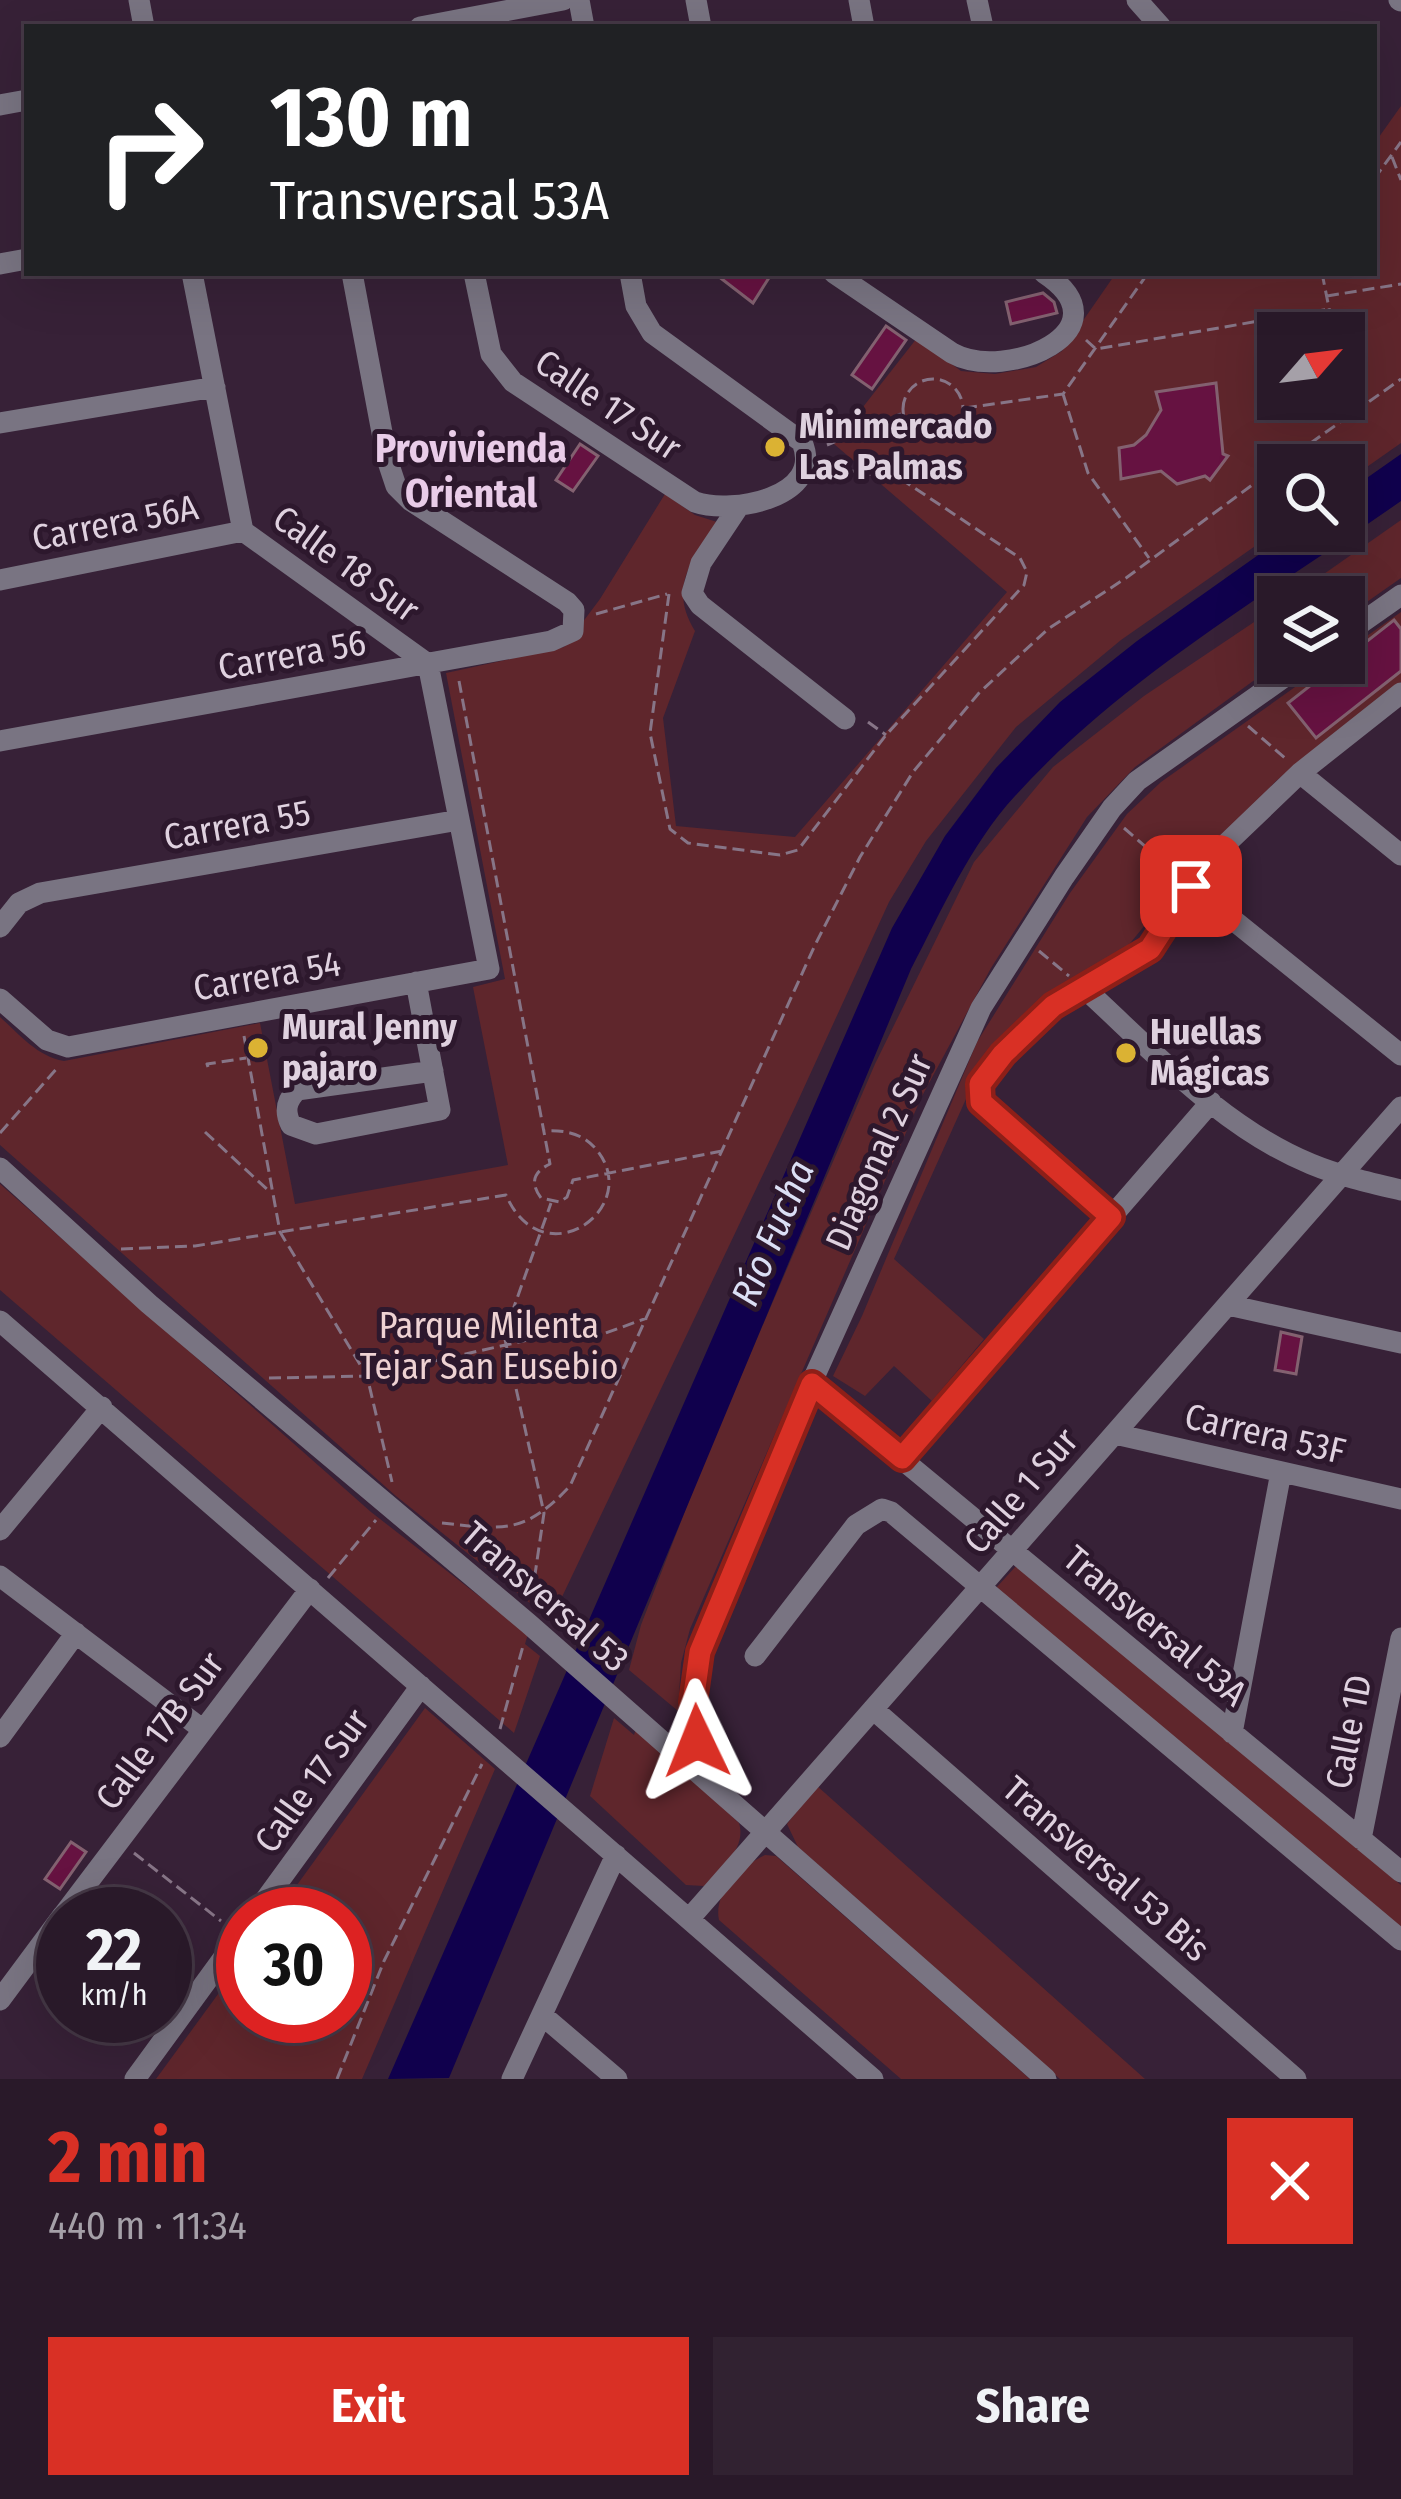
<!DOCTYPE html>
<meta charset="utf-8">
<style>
body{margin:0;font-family:"Fira Sans Condensed",sans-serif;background:#312231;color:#f1f3f6;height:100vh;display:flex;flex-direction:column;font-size:45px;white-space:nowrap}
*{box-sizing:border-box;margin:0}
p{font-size:39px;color:#a5a0a8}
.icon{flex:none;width:66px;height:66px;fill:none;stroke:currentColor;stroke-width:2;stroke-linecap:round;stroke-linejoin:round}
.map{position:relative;height:2079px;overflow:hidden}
.details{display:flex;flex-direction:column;background:#291929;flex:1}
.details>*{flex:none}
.banner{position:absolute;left:24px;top:24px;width:1353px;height:252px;border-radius:0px;box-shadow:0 12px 48px #0002,0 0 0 3px #453846;background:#202124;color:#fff;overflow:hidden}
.needle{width:78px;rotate:62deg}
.tools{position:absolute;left:1257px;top:312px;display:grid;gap:24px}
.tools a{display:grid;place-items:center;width:108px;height:108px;border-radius:0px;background:#291929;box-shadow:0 12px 48px #0002,0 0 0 3px #453846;font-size:60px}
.speed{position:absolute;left:36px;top:1887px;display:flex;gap:24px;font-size:60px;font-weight:700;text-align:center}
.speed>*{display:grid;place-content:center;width:156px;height:156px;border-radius:50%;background:#291929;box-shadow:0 12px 48px #0002,0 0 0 3px #453846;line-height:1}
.speed small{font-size:30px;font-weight:400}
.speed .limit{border:18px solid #d22;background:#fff;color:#111}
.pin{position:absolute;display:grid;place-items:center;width:102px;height:102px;color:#fff;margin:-51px;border-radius:24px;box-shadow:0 6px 18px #0006}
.me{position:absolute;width:132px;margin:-66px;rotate:358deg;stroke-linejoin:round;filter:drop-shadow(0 0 9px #0008)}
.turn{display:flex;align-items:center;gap:42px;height:252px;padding:0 48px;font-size:54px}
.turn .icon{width:156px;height:156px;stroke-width:2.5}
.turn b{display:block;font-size:84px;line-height:102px}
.round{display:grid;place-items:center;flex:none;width:126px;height:126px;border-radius:0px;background:#312231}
.headline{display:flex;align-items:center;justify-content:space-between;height:204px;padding:0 48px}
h1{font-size:72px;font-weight:700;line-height:90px;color:#d93025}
.cta{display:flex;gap:24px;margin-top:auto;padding:24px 48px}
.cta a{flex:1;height:138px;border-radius:0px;background:#d93025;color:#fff;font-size:48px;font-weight:700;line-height:138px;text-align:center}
.cta a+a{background:#312231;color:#f1f3f6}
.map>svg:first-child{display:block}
.green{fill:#5f262c;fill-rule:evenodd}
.water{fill:#10004d}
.building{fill:#661241;stroke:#836170;stroke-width:3}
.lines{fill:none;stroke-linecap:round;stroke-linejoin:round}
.path{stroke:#877587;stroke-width:3;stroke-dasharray:12 6;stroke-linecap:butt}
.minor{stroke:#797482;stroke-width:21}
.route-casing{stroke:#8d1f18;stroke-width:30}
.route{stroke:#d93025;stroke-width:21}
.poi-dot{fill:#dbb233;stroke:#2d182d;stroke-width:4.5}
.labels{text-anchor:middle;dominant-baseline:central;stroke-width:10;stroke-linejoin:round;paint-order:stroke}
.street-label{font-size:36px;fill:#dfd1df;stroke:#2d182d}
.poi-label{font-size:36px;font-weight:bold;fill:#dfd1df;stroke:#2d182d;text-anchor:start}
.park-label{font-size:36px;fill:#eed2d3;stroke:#2d182d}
.neighbourhood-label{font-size:39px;font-weight:bold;fill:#e9cce8;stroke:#2d182d}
.water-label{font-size:39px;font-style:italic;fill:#dbdff5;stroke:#2d182d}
</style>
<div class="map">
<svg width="1401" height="2079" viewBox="0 0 1401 2079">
<rect width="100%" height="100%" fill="#372137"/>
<!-- green -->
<path class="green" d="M1401 106V443L1344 483V465H1278V530L1121 640 1016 727 926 841 889 902 796 1105 551 1620 396 1496 0 1145V1017C20 1035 37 1056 64 1061L260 1023 295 1204 508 1165 473 987 505 979 446 673 564 647 600 599 665 494 695 515 717 522C692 559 668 588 695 631L663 718 676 826 795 837 1007 592 834 444 917 338 961 371 995 374 1036 367 1062 351 1116 273H1374V144ZM1278 333H1344V399H1278Z
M1401 520V578L1344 618V597H1291Z
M1278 606V663L1135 767 1087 817 991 968 921 1098 690 1629 681 1663 678 1711 629 1670 641 1625 704 1462 875 1064 974 862 1053 767 1144 696Z
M1401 612V682L1276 781 1178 885 1122 953 1033 1007 988 1050 894 1259 984 1339 932 1401 894 1366 865 1396 833 1376 862 1316 977 1042 1070 893 1127 814 1161 782 1329 663H1344V652Z
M0 1184 371 1512 528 1634 525 1644 540 1656 514 1733 0 1290Z
M1017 1565 1401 1885V1927L995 1589Z
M425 1708 495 1769 362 2079H156L243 1960V2016H345V1914H276Z
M614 1718 634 1735 637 1726 739 1823C747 1849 720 1868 704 1886L686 1885 590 1796Z
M816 1785 1145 2079H1060L798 1847 787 1824Z
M765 1855 776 1856 1030 2079H901L719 1920C713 1893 742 1865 765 1855Z"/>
<!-- water -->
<path class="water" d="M1401 454V501C1270 593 1123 677 1015 796 970 845 942 910 911 969L449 2078 388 2079 892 928 945 836 996 768 1060 702 1137 641 1292 531H1344V494Z"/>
<!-- building -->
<path class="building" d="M714 273H772L753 303Z
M1043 293 1054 302 1057 313 1011 324 1006 302Z
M886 326 906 340 872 389 852 375Z
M1216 383 1223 454 1228 456 1210 480 1205 476 1177 484 1161 471 1121 479 1119 448 1134 445 1146 435 1161 410 1156 392Z
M580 444 598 456 573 491 556 480Z
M1394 620 1401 629V671L1316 738 1288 703Z
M1281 1332 1302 1337 1296 1374 1275 1370Z
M71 1842 86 1852 60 1889 45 1879Z"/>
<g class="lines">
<!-- path -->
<path class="path" d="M1392 157 1401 180
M1374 179 1401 142
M1322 273 1334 333
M1327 296 1401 284
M1086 340 1096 349 1329 309
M903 409a30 30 0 1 1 60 0a30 30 0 1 1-60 0Z
M1344 386 1349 414
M1063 394 1088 473 1149 558
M965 408 1063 394 1148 273
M827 445 901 414
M1281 464 1401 379
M669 594 650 733 670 829 688 843 780 855 798 850 886 735 1024 585 1027 572 1020 558 901 479 828 467
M596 614 667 594
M459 681 550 1164C533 1172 530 1183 541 1198L560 1202 567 1197 573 1180 722 1151
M868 722 886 735
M1248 726 1286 759
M1124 828 1176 873
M1039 951 1069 976
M244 1036 280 1232 367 1376 392 1482
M208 1067 207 1064 246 1058
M205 1132 270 1192
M0 1133 58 1067
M121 1249 195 1246 506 1195C543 1280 645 1207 596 1149 582 1133 565 1130 545 1131
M269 1378 367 1376 537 1338H592L647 1318
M442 1523C504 1530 525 1534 570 1486L815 945 860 857 913 772 979 693 1048 629 1126 578 1278 466
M328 1578 376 1520
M532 1595 544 1513 504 1335 551 1203
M500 1729 523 1646
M134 1853 221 1921
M337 2079 384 1961 482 1764"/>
<!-- minor -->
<path class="minor" d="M139 0 144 27
M579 0 584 27
M696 0 701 27
M859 0 864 27
M977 0 983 27
M1137 0 1161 27
M1399 0 1401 1
M420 27 563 0
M0 105 27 100
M0 264 27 259
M474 273 491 354 513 382 695 502C732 515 825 497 802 442L652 333 636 306 630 273
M834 273 952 353C1006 383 1130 330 1044 273
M0 423 215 387
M739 506 701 563 692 593 700 605 845 719
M0 580 243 531
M1344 635 1401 595
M0 741 551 641 573 631 574 610 567 602 411 501 396 486 387 459 352 273
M1300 773 1401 855
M1191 886 1401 1055
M0 927 19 903 40 893 459 820
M416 982 440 1110 316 1134 291 1125C284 1111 286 1101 297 1090L433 1071
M1084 988C1153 1051 1223 1128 1311 1164 1340 1176 1371 1183 1401 1190
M0 999 47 1040 68 1047 489 969 428 664 243 531 192 273
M0 1168 149 1304 529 1624 1046 2079
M1111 1217 981 1102 979 1084 986 1072 1053 1006 1135 961 1149 949 1191 886 1227 843 1300 773 1401 693
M1228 1305 1401 1343
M0 1321 873 2079
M811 1384 1401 1872
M1115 1434 1401 1499
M902 1458 1211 1102
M0 1530 102 1407
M0 1576 202 1729
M755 1656 856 1525 882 1509 891 1512 1401 1940
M873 1709 1296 2079
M1232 1733 1281 1472
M0 1737 76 1633
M701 1775C695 1721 691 1677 710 1625L811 1384 981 1008 1064 877 1112 808 1137 781 1304 663
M1361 1839 1401 1638
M64 1914 310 1589
M255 1914 421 1686
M689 1919 1401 1107
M0 2000 63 1915
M542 2015 617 2079
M135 2079 243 1931
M512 2079 616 1855"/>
</g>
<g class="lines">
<!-- route casing -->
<g class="route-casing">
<path id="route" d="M697 1741 693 1702 700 1652 812 1384 902 1458 1111 1217 981 1102 980 1084 1003 1054 1053 1006 1150 949 1191 886"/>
</g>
<!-- route -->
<use href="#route" class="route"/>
</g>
<!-- markers -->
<g class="poi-dot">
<circle cx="775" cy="447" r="12"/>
<circle cx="258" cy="1048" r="12"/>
<circle cx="1126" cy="1053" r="12"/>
</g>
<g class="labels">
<!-- street labels -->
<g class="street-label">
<text transform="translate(608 405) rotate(34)">Calle 17 Sur</text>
<text transform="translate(115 523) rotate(-11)">Carrera 56A</text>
<text transform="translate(346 564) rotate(36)">Calle 18 Sur</text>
<text transform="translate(292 655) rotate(-10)">Carrera 56</text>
<text transform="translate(237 825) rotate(-10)">Carrera 55</text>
<text transform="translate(267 976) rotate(-10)">Carrera 54</text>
<text transform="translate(879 1152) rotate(-66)">Diagonal 2 Sur</text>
<text transform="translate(1265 1434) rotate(13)">Carrera 53F</text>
<text transform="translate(1021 1491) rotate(-49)">Calle 1 Sur</text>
<text transform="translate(545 1597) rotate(41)">Transversal 53</text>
<text transform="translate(1155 1626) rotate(40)">Transversal 53A</text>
<text transform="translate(160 1731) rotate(-53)">Calle 17B Sur</text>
<text transform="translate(1349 1732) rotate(-79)">Calle 1D</text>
<text transform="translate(312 1781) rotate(-54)">Calle 17 Sur</text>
<text transform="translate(1106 1869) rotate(41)">Transversal 53 Bis</text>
</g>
<!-- poi labels -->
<g class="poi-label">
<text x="799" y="426">Minimercado<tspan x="799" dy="41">Las Palmas</tspan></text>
<text x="282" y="1027">Mural Jenny<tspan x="282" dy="41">pajaro</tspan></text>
<text x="1150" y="1032">Huellas<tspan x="1150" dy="41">Mágicas</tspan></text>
</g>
<!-- park labels -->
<g class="park-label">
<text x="489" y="1326">Parque Milenta<tspan x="489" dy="41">Tejar San Eusebio</tspan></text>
</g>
<!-- neighbourhood labels -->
<g class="neighbourhood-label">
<text x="471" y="449">Provivienda<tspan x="471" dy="45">Oriental</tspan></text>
</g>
<!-- water labels -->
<g class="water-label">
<text transform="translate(773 1233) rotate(-67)">Río Fucha</text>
</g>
</g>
</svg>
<div class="tools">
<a><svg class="needle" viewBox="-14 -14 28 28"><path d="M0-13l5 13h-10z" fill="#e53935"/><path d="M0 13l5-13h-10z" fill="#a5a0a8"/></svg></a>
<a><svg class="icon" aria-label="search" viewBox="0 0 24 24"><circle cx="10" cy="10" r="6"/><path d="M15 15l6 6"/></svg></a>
<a><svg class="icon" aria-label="layers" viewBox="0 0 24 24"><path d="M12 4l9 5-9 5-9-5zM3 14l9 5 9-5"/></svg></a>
</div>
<div class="speed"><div>22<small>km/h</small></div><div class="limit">30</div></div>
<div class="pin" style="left:1191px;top:886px;background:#d93025"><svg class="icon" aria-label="arrive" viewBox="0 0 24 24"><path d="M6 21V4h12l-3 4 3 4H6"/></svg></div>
<svg class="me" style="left:697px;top:1741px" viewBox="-20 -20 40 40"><path d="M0-17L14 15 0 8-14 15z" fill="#d93025" stroke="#fff" stroke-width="4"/></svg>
<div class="banner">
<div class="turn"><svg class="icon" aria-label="right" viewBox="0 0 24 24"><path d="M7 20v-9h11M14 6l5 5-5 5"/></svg><div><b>130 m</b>Transversal 53A</div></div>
</div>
</div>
<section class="details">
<div class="headline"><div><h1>2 min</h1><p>440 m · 11:34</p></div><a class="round" style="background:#d93025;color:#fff"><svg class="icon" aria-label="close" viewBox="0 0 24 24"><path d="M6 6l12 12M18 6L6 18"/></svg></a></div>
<div class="cta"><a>Exit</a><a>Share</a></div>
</section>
